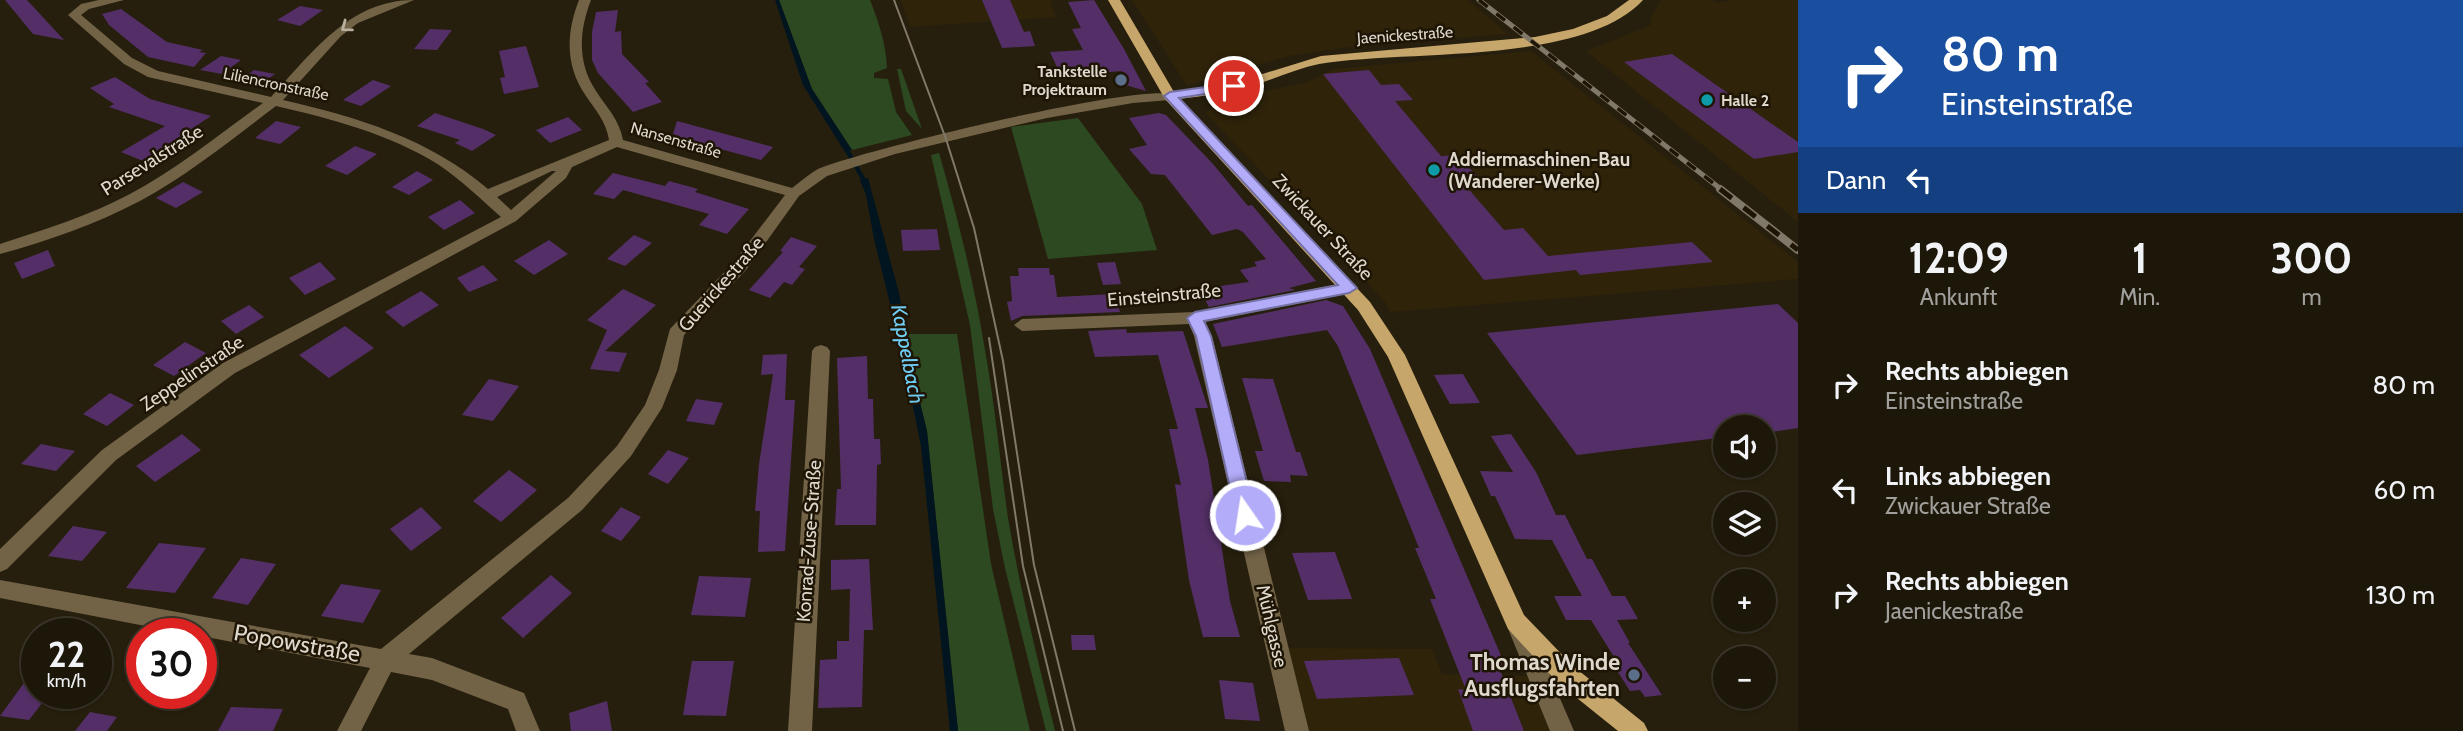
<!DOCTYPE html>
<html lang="de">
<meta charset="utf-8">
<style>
body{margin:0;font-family:Cabin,sans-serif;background:#252013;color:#f1f3f6;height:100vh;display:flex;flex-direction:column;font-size:26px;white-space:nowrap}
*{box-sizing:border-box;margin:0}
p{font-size:23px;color:#a09f9c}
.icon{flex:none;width:38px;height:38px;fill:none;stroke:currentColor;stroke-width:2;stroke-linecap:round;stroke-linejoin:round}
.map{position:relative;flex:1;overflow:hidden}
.details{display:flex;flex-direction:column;background:#1d170a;width:665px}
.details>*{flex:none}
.guide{background:#1a4fa0;color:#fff;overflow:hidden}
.controls{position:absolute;left:1713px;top:415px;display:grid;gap:14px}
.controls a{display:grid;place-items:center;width:63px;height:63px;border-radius:50%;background:#1d170a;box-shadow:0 2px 5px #0004,0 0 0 2px #3b362b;font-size:35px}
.speed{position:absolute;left:21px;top:618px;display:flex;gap:14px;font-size:35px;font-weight:700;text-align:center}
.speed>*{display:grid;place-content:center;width:91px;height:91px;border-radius:50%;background:#1d170a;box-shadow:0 2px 5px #0004,0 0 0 2px #3b362b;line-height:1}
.speed small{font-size:18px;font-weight:400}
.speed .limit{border:10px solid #d22;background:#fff;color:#111}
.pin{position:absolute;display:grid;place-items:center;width:60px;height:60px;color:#fff;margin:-30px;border:4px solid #fff;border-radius:50%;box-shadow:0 2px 7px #0007}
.me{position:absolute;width:77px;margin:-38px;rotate:347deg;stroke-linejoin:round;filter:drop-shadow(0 0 5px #0008)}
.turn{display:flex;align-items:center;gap:24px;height:147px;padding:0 28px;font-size:32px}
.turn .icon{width:91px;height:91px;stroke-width:2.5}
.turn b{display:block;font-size:49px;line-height:60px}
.then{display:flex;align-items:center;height:66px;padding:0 28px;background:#0003;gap:14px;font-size:26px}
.eta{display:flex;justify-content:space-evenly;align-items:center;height:119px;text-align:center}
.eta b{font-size:42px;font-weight:700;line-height:49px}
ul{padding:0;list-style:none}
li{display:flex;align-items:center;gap:21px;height:105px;padding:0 28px}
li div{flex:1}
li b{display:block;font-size:26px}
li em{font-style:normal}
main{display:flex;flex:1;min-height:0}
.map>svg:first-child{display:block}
.built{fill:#2f230a}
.green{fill:#2c4921}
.water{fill:#001520}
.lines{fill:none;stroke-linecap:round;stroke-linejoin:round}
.stream-far1{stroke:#001520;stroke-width:4.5}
.stream{stroke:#001520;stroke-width:6}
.building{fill:#542f67}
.minor{fill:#726347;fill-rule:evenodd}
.major{fill:#c6a66b;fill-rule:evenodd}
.tram{stroke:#80796a;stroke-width:2}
.rail-far1-casing{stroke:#80796a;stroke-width:5}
.rail-casing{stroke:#80796a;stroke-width:8}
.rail-far1{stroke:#1e1505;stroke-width:3.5;stroke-dasharray:11;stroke-linecap:butt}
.rail{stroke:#1e1505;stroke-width:5;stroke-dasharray:15;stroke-linecap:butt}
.oneway{stroke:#b8af9e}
.route{fill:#b3acf9;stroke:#7470a2;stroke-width:2}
.service-dot{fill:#5c6f8a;stroke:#1e1505;stroke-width:2.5}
.culture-dot{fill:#0f9aa8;stroke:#1e1505;stroke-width:2.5}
.labels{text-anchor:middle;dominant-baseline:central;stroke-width:5;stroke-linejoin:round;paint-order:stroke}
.far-street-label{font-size:16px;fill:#ded8cd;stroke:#1e1505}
.far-poi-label{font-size:16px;font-weight:bold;fill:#ded8cd;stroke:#1e1505;text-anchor:end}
.poi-label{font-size:19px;font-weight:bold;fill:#ded8cd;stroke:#1e1505;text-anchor:start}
.street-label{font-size:19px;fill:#ded8cd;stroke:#1e1505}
.water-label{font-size:21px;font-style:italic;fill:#70cdf5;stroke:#1e1505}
.near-street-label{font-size:23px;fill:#ded8cd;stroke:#1e1505}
.near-poi-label{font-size:23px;font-weight:bold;fill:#ded8cd;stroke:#1e1505;text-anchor:end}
</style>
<main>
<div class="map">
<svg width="1798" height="731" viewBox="0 0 1798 731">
<rect width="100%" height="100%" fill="#271f0d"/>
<!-- built -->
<path class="built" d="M901 0H1064L1050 1 1056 17 910 27Z
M1132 0H1468L1508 34 1350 47 1288 56 1187 86Z
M1661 0H1712L1717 3 1733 0H1798V222L1586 51 1651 25 1650 19Z
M1531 51 1798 262V279L1390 312 1386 303 1205 112 1248 95 1307 82 1334 69Z
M1286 648 1432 649 1442 674 1530 676 1553 731H1305Z"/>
<!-- green -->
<path class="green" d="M779 0H870C879 23 886 44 887 68L874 73V78L888 79 896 112 912 135 852 150 812 89Z
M897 69H901L922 129 906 111Z
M1078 118 1142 204 1157 250 1048 259 1011 127Z
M939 153C958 218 974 283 985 350 995 405 1000 462 1008 518 1020 590 1038 660 1055 731H1046L1005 568 993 509 970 325 931 155Z
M903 334H957L991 564 1030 731H958L927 431Z"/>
<!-- water -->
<path class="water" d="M775 0H779L812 89 852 150 845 152 803 85Z
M868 178 899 293 905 324H895L874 239 866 195 860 180Z
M898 334H903L927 431 958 731H950L921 446Z"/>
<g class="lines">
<!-- stream-far1 -->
<path class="stream-far1" d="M844 145 866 184"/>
<!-- stream -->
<path class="stream" d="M899 317 903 341"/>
</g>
<!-- building -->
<path class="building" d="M5 0H27L64 40 33 34Z
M982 0H1010L1024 32 1030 31 1035 46 1002 48Z
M1094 0 1124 49 1146 91 1115 82 1122 71 1061 76 1050 52 1083 50 1072 29 1081 28 1068 2Z
M300 6 323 10 300 26 277 20Z
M121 9 167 42 203 50 199 52 206 53 194 67 148 57 109 25 102 14Z
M618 10 615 32 621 31 622 54 649 82 645 83 662 102 633 112 598 73 592 60V32L596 12Z
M430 29 452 30 437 50 414 49Z
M526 46 539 87 504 94 500 78 505 77 499 51Z
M1672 54 1798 142V152L1754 159 1624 62Z
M221 56 241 60 222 74 200 70Z
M254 70 275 74 258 86 237 83Z
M1369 70 1381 85 1399 84 1413 100 1395 101 1441 156 1458 155 1483 183 1465 185 1504 230 1523 228 1548 256 1692 242 1713 262 1580 275 1576 270 1484 280 1323 74Z
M115 77 150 99 211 116 143 161 121 152 165 126 109 107 114 104 90 88Z
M373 80 391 86 361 106 343 100Z
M435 113 483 129 496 135 472 151 455 143 460 140 417 126Z
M1159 113 1166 115 1213 164 1248 206 1252 205 1316 281 1289 288 1295 290 1209 307 1199 289 1249 282 1240 270 1257 266 1254 262 1266 259 1243 232 1237 229 1212 235 1165 175 1151 174 1129 149 1147 145 1129 118Z
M568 117 582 130 550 143 536 130Z
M276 121 301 127 280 144 255 138Z
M677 121 751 141 773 147 761 160 687 140 673 134Z
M355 146 377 154 347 175 325 166Z
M417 171 433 180 409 195 392 187Z
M613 173 665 186 669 181 698 189 695 192 749 209 727 234 699 225 709 214 623 190 614 199 593 194Z
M183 182 203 192 176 208 156 198Z
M460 200 475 213 444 230 428 217Z
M937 229 940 250 903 251 901 230Z
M634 235 652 243 625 266 607 259Z
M791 237 817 246 799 267 805 269 792 285 784 282 770 298 749 290 783 252 780 251Z
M549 240 568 254 534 275 514 261Z
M48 250 55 266 22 279 14 263Z
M320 262 336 279 305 295 289 278Z
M1115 262 1121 284 1103 285 1097 263Z
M483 265 498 280 469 292 457 278Z
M1018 268H1049L1050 275H1054L1057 297 1114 294 1120 312 1022 316 1011 321 1007 302 1012 301 1010 276H1019Z
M623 289 656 305 605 351 627 353 619 372 590 369 607 330 587 320Z
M421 291 439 305 403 327 385 312Z
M1326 300 1343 306 1370 349 1505 665H1498L1524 731H1473L1458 689 1466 690 1430 599H1436L1415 548H1419L1338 346 1327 330 1222 347 1213 324Z
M1778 304 1798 323V428L1764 433V427H1726V437L1577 455 1487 333Z
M249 305 264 317 236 334 221 321Z
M345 326 374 348 329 378 299 355Z
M1126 329 1127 333 1183 331 1208 408H1195L1208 460 1230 601 1240 637H1203L1189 580 1175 484 1181 485 1169 429H1178L1158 355 1095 357 1088 331Z
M185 342 206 353 174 376 153 365Z
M787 354 785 400H795L785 551 758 552 760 511H755L759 464 773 374 761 375 763 355Z
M867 356 868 399H873L874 439H880L881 464 877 465 876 525H835L837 489H841L837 358Z
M1463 374 1480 403 1450 404 1434 375Z
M1242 378 1273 379 1296 452H1300L1308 476 1290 475 1291 482 1264 481 1255 451H1263Z
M489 379 519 386 493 421 462 415Z
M110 393 134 405 107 426 83 414Z
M696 399 723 403 714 425 686 421Z
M182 434 201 450 155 482 136 466Z
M1511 434 1536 472 1556 515H1565L1587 559H1592L1612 596H1625L1638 619 1617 620 1630 643H1628L1662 695 1645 697 1640 690 1630 691 1611 661 1616 660 1591 620H1566L1554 596H1582L1552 540 1515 539 1495 496H1491L1480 471 1513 472 1491 436Z
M41 444 75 451 56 471 21 464Z
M668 450 689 458 668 484 648 474Z
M509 470 537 490 501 522 473 501Z
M421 507 442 528 411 551 390 529Z
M621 507 641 517 621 541 601 531Z
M73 526 107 532 82 561 48 556Z
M159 543 206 548 175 593 126 588Z
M1335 552 1352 599 1308 600 1292 553Z
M241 558 276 564 248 605 212 598Z
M869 559 873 630H864L862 707 818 708 820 660 837 659V641H849L850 589 831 590V560Z
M551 575 572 593 523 638 501 618Z
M699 576 751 578 745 617 691 615Z
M341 584 381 590 363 623 321 616Z
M1071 635H1094L1096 650H1072Z
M1399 658 1414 695 1317 699 1304 661Z
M692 661H734L726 716 683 715Z
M37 665V693H50L29 720 0 716Z
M1219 680 1253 683 1260 721 1225 719Z
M607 701 612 731H571L569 713Z
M231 707 283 709 273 731H218Z
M90 712 117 717 107 731H75Z"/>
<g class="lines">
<!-- minor -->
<path class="minor" d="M99 0H124L89 9 81 15 132 58 158 71 271 97C311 54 349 0 414 0L358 23 341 36 283 100C357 117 430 139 488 189L609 140C606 121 596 111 586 96 565 66 566 33 579 0H591C579 31 577 63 596 91 607 108 619 119 623 140L792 188C800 182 809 174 818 169 856 152 1155 78 1177 96L1170 100 1133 103 1047 118 895 154 827 176 799 196 746 270 684 335 677 370 662 408 631 456 582 510 409 654 432 658 524 693 540 731H516L508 709 432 680 391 672 361 731H337L370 668 201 636V634H187L0 598V580L381 649 568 498 617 446 645 405 659 370 670 329 734 262 785 195 617 147 572 167 566 178 516 221 235 373 116 460 7 569 0 572V549L102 450 223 363 501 217C481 199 461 180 439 165 390 134 332 119 276 106 232 139 188 175 140 201 96 224 48 241 0 254V244C45 229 89 216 130 194 177 169 220 134 263 103L148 77 124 64 68 15 81 4ZM552 171H556L511 210 497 197Z
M1349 282 1355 284 1357 288 1355 292 1205 322 1212 336 1309 731H1285L1194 336 1189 324 1022 331 1014 325 1022 319 1195 312Z
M821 345 827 347 830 351 812 731H788L812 351 815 347Z
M1520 621 1528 624 1574 731H1550L1509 631 1512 624Z"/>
<!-- major -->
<path class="major" d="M1108 0H1120L1174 92 1240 81 1321 56 1535 37 1573 29 1607 16 1629 0H1643C1582 66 1404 49 1319 64 1295 69 1272 80 1248 87 1226 93 1203 96 1180 99L1370 302 1405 355 1524 615 1573 666 1644 723 1648 731H1618L1557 682 1508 629 1388 357 1358 310 1165 99Z"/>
<!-- tram -->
<path class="tram" d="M894 0 946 139 974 228 1003 361 1034 565 1075 731
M989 338 1023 566 1063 731"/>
<!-- rail-far1 casing -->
<g class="rail-far1-casing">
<path id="rail-far1" d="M1479 0 1722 190"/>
</g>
<!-- rail casing -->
<g class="rail-casing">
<path id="rail" d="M1720 189 1798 250"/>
</g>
<!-- rail-far1 -->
<use href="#rail-far1" class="rail-far1"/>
<!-- rail -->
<use href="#rail" class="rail"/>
</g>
<!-- one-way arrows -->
<defs><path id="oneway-chevron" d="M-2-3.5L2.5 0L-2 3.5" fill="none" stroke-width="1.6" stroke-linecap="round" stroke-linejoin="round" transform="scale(1.75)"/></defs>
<use class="oneway" href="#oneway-chevron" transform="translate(346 27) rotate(144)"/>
<!-- route -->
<path class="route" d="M1234 83 1240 86 1238 89 1179 98 1357 288 1349 293 1204 321 1211 336 1255 515 1252 521 1245 523 1239 521 1236 515 1196 336 1187 318 1195 312 1338 285 1164 96 1170 92Z"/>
<!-- markers -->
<g class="service-dot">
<circle cx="1121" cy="80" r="7"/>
<circle cx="1634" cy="675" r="7"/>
</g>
<g class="culture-dot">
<circle cx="1707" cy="100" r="7"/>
<circle cx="1434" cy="170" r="7"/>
</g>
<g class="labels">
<!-- far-street labels -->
<g class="far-street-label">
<text transform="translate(1405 35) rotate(-4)">Jaenickestraße</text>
<text transform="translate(276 84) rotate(12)">Liliencronstraße</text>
<text transform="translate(676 140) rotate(16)">Nansenstraße</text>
</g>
<!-- far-poi labels -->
<g class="far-poi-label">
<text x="1107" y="71">Tankstelle<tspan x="1107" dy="18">Projektraum</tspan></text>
<text x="1721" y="100" text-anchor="start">Halle 2</text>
</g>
<!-- poi labels -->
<g class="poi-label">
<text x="1448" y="159">Addiermaschinen-Bau<tspan x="1448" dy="22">(Wanderer-Werke)</tspan></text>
</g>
<!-- street labels -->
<g class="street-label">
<text transform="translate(152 160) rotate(-32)">Parsevalstraße</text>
<text transform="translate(1323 227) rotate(47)">Zwickauer Straße</text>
<text transform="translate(721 284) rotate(-49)">Guerickestraße</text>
<text transform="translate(1164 295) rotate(-5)">Einsteinstraße</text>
<text transform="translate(192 373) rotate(-34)">Zeppelinstraße</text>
<text transform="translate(809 541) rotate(-86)">Konrad-Zuse-Straße</text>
<text transform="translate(1272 626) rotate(77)">Mühlgasse</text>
</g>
<!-- water labels -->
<g class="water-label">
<text transform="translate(908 354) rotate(79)">Kappelbach</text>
</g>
<!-- near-street labels -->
<g class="near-street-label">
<text transform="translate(297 643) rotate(10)">Popowstraße</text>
</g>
<!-- near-poi labels -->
<g class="near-poi-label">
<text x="1620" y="662">Thomas Winde<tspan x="1620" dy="26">Ausflugsfahrten</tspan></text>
</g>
</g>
</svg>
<div class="controls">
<a><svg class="icon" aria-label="sound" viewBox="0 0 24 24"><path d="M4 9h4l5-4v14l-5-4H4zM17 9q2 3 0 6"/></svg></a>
<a><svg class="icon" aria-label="layers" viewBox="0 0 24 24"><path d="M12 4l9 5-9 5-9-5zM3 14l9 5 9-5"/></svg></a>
<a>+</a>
<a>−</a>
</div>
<div class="speed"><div>22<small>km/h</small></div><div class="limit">30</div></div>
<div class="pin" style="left:1234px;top:86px;background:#d93025"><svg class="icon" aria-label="arrive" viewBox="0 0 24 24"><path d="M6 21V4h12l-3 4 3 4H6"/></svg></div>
<svg class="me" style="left:1245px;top:515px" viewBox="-20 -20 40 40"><circle r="17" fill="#b3acf9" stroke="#fff" stroke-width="3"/><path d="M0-11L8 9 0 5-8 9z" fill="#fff"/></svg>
</div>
<section class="details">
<div class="guide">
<div class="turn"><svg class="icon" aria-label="right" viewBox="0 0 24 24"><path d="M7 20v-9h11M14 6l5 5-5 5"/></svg><div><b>80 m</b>Einsteinstraße</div></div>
<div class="then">Dann<svg class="icon" aria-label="left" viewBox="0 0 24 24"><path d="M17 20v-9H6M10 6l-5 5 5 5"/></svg></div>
</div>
<div class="eta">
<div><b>12:09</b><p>Ankunft</p></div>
<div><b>1</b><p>Min.</p></div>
<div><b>300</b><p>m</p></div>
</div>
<ul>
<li><svg class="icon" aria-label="right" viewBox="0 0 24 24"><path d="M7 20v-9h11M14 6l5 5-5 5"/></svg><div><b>Rechts abbiegen</b><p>Einsteinstraße</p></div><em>80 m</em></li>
<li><svg class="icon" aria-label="left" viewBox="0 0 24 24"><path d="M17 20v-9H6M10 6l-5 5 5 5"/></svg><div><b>Links abbiegen</b><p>Zwickauer Straße</p></div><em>60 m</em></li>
<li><svg class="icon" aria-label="right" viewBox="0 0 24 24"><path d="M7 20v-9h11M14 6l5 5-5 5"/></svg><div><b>Rechts abbiegen</b><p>Jaenickestraße</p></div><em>130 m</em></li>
</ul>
</section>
</main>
